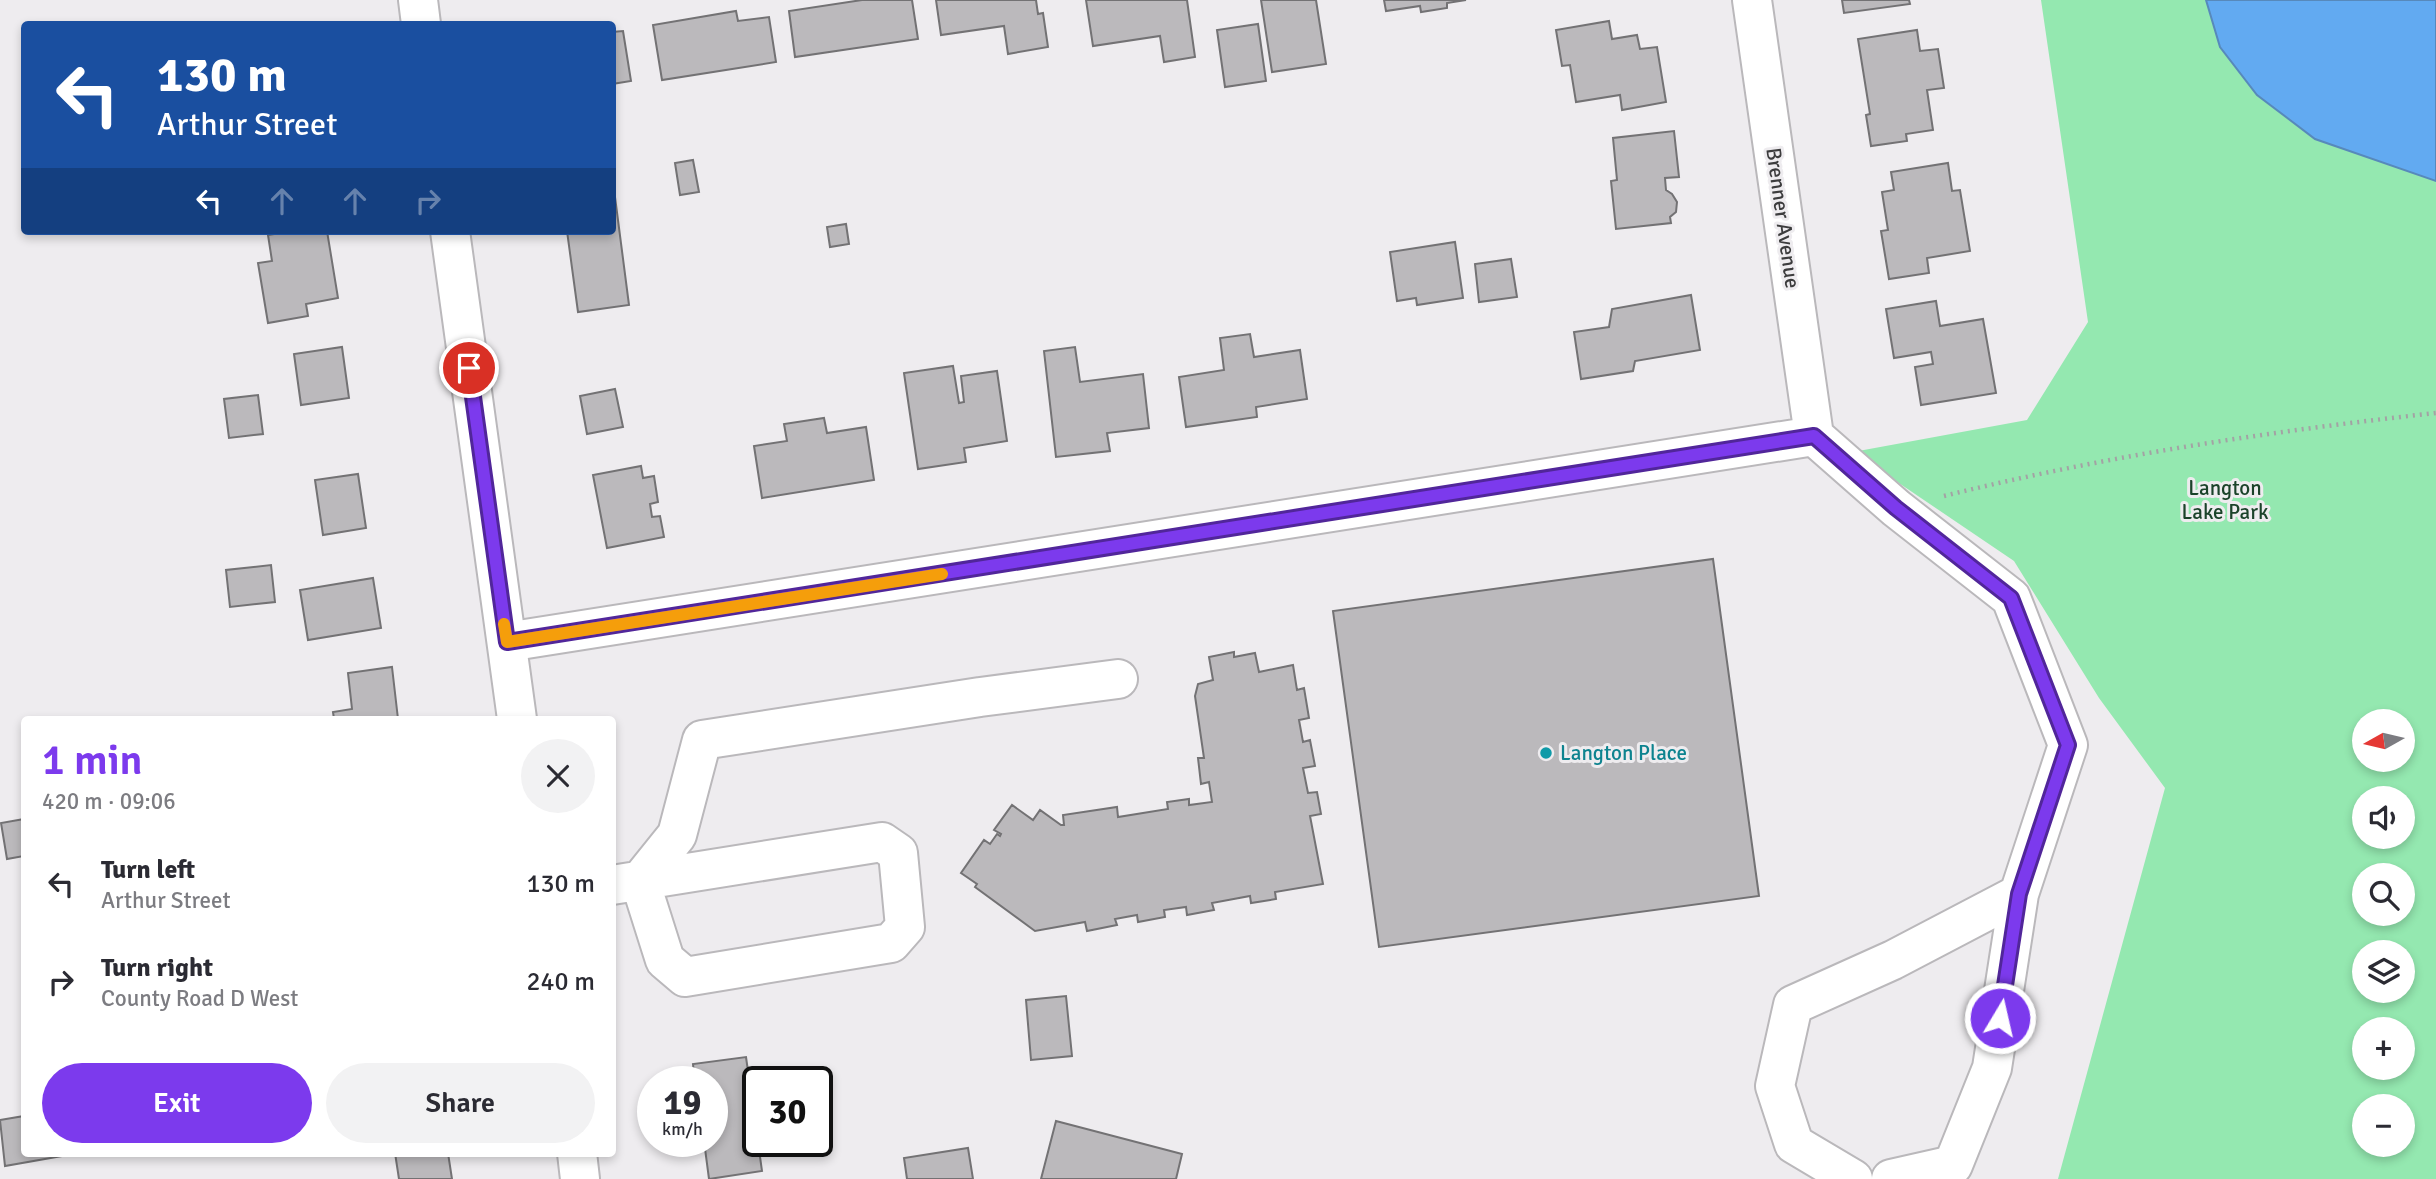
<!DOCTYPE html>
<meta charset="utf-8">
<style>
body{margin:0;font-family:Signika,sans-serif;background:#f2f2f3;color:#2b2b33;height:100vh;display:flex;flex-direction:column;font-size:26px;white-space:nowrap}
*{box-sizing:border-box;margin:0}
p{font-size:23px;color:#7c7c81}
.icon{flex:none;width:38px;height:38px;fill:none;stroke:currentColor;stroke-width:2;stroke-linecap:round;stroke-linejoin:round}
.map{position:relative;flex:1;overflow:hidden}
.drawer{position:absolute;left:21px;top:716px;width:595px;height:441px;display:flex;flex-direction:column;background:#fff;border-radius:7px;box-shadow:0 4px 10px #0003}
.drawer>*{flex:none}
.hud{position:absolute;left:21px;top:21px;width:595px;height:214px;border-radius:7px;box-shadow:0 4px 10px #0003;background:#1a4fa0;color:#fff;overflow:hidden}
.needle{width:46px;rotate:262deg}
.controls{position:absolute;left:2352px;top:709px;display:grid;gap:14px}
.controls a{display:grid;place-items:center;width:63px;height:63px;border-radius:50%;background:#fff;box-shadow:0 4px 10px #0003;font-size:35px}
.speed{position:absolute;left:637px;top:1066px;display:flex;gap:14px;font-size:35px;font-weight:700;text-align:center}
.speed>*{display:grid;place-content:center;width:91px;height:91px;border-radius:50%;background:#fff;box-shadow:0 4px 10px #0003;line-height:1}
.speed small{font-size:18px;font-weight:400}
.speed .limit{border:4px solid #111;border-radius:10px;background:#fff;color:#111}
.pin{position:absolute;display:grid;place-items:center;width:60px;height:60px;color:#fff;margin:-30px;border:4px solid #fff;border-radius:50%;box-shadow:0 2px 7px #0007}
.me{position:absolute;width:77px;margin:-38px;rotate:9deg;stroke-linejoin:round;filter:drop-shadow(0 0 5px #0008)}
.turn{display:flex;align-items:center;gap:24px;height:147px;padding:0 21px;font-size:32px}
.turn .icon{width:91px;height:91px;stroke-width:2.5}
.turn b{display:block;font-size:49px;line-height:60px}
.lanes{display:flex;align-items:center;height:66px;padding:0 21px;background:#0003;justify-content:center;gap:35px;direction:ltr}
.lanes .off{opacity:.35}
.round{display:grid;place-items:center;flex:none;width:74px;height:74px;border-radius:37px;background:#f2f2f3}
.head{display:flex;align-items:center;justify-content:space-between;height:119px;padding:0 21px}
h1{font-size:42px;font-weight:600;line-height:52px;color:#7c3aed}
.cta{display:flex;gap:14px;margin-top:auto;padding:14px 21px}
.cta a{flex:1;height:80px;border-radius:42px;background:#7c3aed;color:#fff;font-size:28px;font-weight:600;line-height:80px;text-align:center}
.cta a+a{background:#f2f2f3;color:#2b2b33}
ul{padding:0;list-style:none}
li{display:flex;align-items:center;gap:21px;height:98px;padding:0 21px}
li div{flex:1}
li b{display:block;font-size:26px}
li em{font-style:normal}
.map>svg:first-child{display:block}
.green{fill:#94e8b0;fill-rule:evenodd}
.water{fill:#62aaf1;stroke:#5789bb;stroke-width:2}
.building{fill:#bbb9bc;stroke:#737274;stroke-width:2}
.lines{fill:none;stroke-linecap:round;stroke-linejoin:round}
.minor-casing{stroke:#bab8bb;stroke-width:42}
.path{stroke:#a3a2a4;stroke-width:4.5;stroke-dasharray:2 5;stroke-linecap:butt}
.minor{stroke:#fff;stroke-width:38}
.route-casing{stroke:#51269a;stroke-width:18}
.route{stroke:#7c3aed;stroke-width:12}
.slow{stroke:#f59e0b;stroke-width:12}
.culture-dot{fill:#0f9aa8;stroke:#eeecef;stroke-width:2.5}
.labels{text-anchor:middle;dominant-baseline:central;stroke-width:6;stroke-linejoin:round;paint-order:stroke}
.street-label{font-size:21px;fill:#3c3c3d;stroke:#eeecef}
.park-label{font-size:21px;fill:#1b432a;stroke:#eeecef}
.culture-label{font-size:21px;fill:#0d838f;stroke:#eeecef;text-anchor:start}
</style>
<div class="map">
<svg width="2436" height="1179" viewBox="0 0 2436 1179">
<rect width="100%" height="100%" fill="#eeecef"/>
<!-- green -->
<path class="green" d="M2041 0H2436V1179H2058L2165 788 2099 698 2014 561 1853 452 2027 420 2088 322ZM2364 721H2403V760H2364ZM2364 798H2403V836H2364ZM2364 875H2403V914H2364ZM2364 952H2403V990H2364ZM2364 1029H2403V1068H2364ZM2364 1106H2403V1144H2364Z"/>
<!-- water -->
<path class="water" d="M2206 0H2436V181L2315 139 2257 95 2220 47Z"/>
<!-- building -->
<path class="building" d="M862 0H912L918 39 795 57 789 11Z
M936 0H1036L1038 14 1043 13 1048 47 1008 54 1004 26 941 35Z
M1086 0H1187L1195 57 1164 62 1160 36 1093 46Z
M1261 0H1316L1326 64 1272 72Z
M1384 0H1466L1447 3V8L1421 12 1420 6 1386 11Z
M1842 0H1909L1910 4 1844 13Z
M736 11 738 21 769 17 776 62 662 80 653 25Z
M1609 21 1612 39 1637 35 1640 49 1657 47 1666 102 1622 110 1620 95 1576 102 1570 65 1562 66 1556 30Z
M1258 24 1266 81 1225 87 1217 30Z
M1917 30 1920 51 1938 49 1944 88 1927 90 1933 130 1906 134 1907 141 1871 146 1866 115 1870 114 1858 39Z
M623 31 631 81 612 84V32Z
M1674 131 1679 177 1665 178 1666 190 1672 194 1677 202 1676 212 1670 217 1671 223 1616 229 1611 181 1617 180 1613 138Z
M693 160 699 192 680 195 675 163Z
M1948 163 1952 191 1960 190 1970 251 1927 258 1929 273 1889 279 1881 231 1888 230 1882 192 1894 190 1891 172Z
M612 197H615L629 305 578 312 567 231H612Z
M846 224 849 244 830 247 827 227Z
M293 231H327L338 298 306 304 308 316 268 323 258 263 272 261 268 235Z
M1455 242 1463 298 1417 305 1416 298 1397 301 1390 252Z
M1511 259 1517 297 1479 302 1475 264Z
M1691 295 1700 350 1635 361 1633 371 1581 379 1574 332 1609 327 1612 309Z
M1936 301 1940 326 1983 319 1996 393 1921 405 1915 367 1933 364 1931 352 1894 358 1886 309Z
M1250 334 1254 357 1300 350 1307 399 1256 407 1257 417 1186 427 1179 377 1224 370 1220 338Z
M342 347 349 398 301 405 294 354Z
M1075 347 1080 382 1143 374 1149 428 1107 433 1110 451 1056 457 1044 351Z
M953 366 959 403 964 402 961 376 997 371 1007 441 964 448 966 462 918 469 904 373Z
M615 389 623 427 587 434 580 396Z
M258 395 263 434 229 438 224 399Z
M824 418 827 433 866 427 874 480 762 498 754 446 787 441 784 424Z
M641 466 643 478 654 476 658 502 650 504 652 517 660 516 664 537 607 548 593 475Z
M358 474 366 528 323 535 315 480Z
M1713 559 1759 896 1379 947 1333 611Z
M271 565 275 602 230 607 226 570Z
M373 578 381 628 308 640 300 590Z
M1234 652V657L1255 653 1259 672 1293 665 1297 690 1304 688 1309 718 1299 720 1303 742 1310 740 1315 766 1303 768 1308 793 1317 792 1321 814 1310 816 1323 884 1275 892 1276 899 1251 903 1250 896 1212 903 1214 910 1187 915 1186 907 1164 910 1165 917 1138 922 1137 915 1115 919 1117 925 1087 931 1085 922 1035 931 975 887 977 884 961 873 984 840 990 844 997 834 1000 836 1001 834 994 830 1012 805 1033 820 1040 810 1061 825H1064L1063 815 1117 807 1118 817 1168 809 1167 802 1189 799V805L1212 802 1209 782 1201 784 1198 758H1204L1195 696 1198 684 1213 680 1209 657Z
M392 667 398 719H334L333 712 352 709 348 673Z
M24 819V856L7 859 1 823Z
M1066 996 1072 1056 1031 1060 1026 1000Z
M746 1057 762 1171 709 1179 704 1141H712V1082H695L693 1064Z
M24 1116V1153H79L5 1166 0 1120Z
M1056 1121 1182 1154 1176 1179H1041Z
M968 1148 973 1179H907L904 1158Z
M395 1153H448L452 1179H399Z"/>
<g class="lines">
<!-- minor casing -->
<g class="minor-casing">
<path id="minor" d="M418 0 421 24
M1752 0 1814 436
M450 231 517 719
M1814 436 1896 508 2011 598 2068 745 2019 894 1992 1068 1953 1165 1891 1179
M507 642 1814 436
M640 881 677 835 702 740 980 697 1118 679
M612 885 882 842 898 853 905 927 891 943 685 977 665 960 640 881
M577 1153 580 1179
M1853 1179 1794 1144 1775 1086 1793 1005 1893 960 2019 894"/>
</g>
<!-- path -->
<path class="path" d="M1944 496C2105 456 2271 431 2436 413"/>
<!-- minor -->
<use href="#minor" class="minor"/>
</g>
<g class="lines">
<!-- route casing -->
<g class="route-casing">
<path id="route" d="M469 368 507 642 1814 436 1896 508 2011 598 2068 745 2019 894 2000 1018"/>
</g>
<!-- route -->
<use href="#route" class="route"/>
<!-- slow -->
<path class="slow" d="M504 624 507 642 942 574"/>
</g>
<!-- markers -->
<circle class="culture-dot" cx="1546" cy="753" r="7"/>
<g class="labels">
<!-- street labels -->
<g class="street-label">
<text transform="translate(1783 218) rotate(82)">Brenner Avenue</text>
</g>
<!-- park labels -->
<g class="park-label">
<text x="2225" y="488">Langton<tspan x="2225" dy="24">Lake Park</tspan></text>
</g>
<!-- culture labels -->
<g class="culture-label">
<text x="1560" y="753">Langton Place</text>
</g>
</g>
</svg>
<div class="controls">
<a><svg class="needle" viewBox="-14 -14 28 28"><path d="M0-13l5 13h-10z" fill="#e53935"/><path d="M0 13l5-13h-10z" fill="#7c7c81"/></svg></a>
<a><svg class="icon" aria-label="sound" viewBox="0 0 24 24"><path d="M4 9h4l5-4v14l-5-4H4zM17 9q2 3 0 6"/></svg></a>
<a><svg class="icon" aria-label="search" viewBox="0 0 24 24"><circle cx="10" cy="10" r="6"/><path d="M15 15l6 6"/></svg></a>
<a><svg class="icon" aria-label="layers" viewBox="0 0 24 24"><path d="M12 4l9 5-9 5-9-5zM3 14l9 5 9-5"/></svg></a>
<a>+</a>
<a>−</a>
</div>
<div class="speed"><div>19<small>km/h</small></div><div class="limit">30</div></div>
<div class="pin" style="left:469px;top:368px;background:#d93025"><svg class="icon" aria-label="arrive" viewBox="0 0 24 24"><path d="M6 21V4h12l-3 4 3 4H6"/></svg></div>
<svg class="me" style="left:2000px;top:1018px" viewBox="-20 -20 40 40"><circle r="17" fill="#7c3aed" stroke="#fff" stroke-width="3"/><path d="M0-11L8 9 0 5-8 9z" fill="#fff"/></svg>
<div class="hud">
<div class="turn"><svg class="icon" aria-label="left" viewBox="0 0 24 24"><path d="M17 20v-9H6M10 6l-5 5 5 5"/></svg><div><b>130 m</b>Arthur Street</div></div>
<div class="lanes"><svg class="icon" aria-label="left" viewBox="0 0 24 24"><path d="M17 20v-9H6M10 6l-5 5 5 5"/></svg><svg class="icon off" aria-label="ahead" viewBox="0 0 24 24"><path d="M12 20V5M6 11l6-6 6 6"/></svg><svg class="icon off" aria-label="ahead" viewBox="0 0 24 24"><path d="M12 20V5M6 11l6-6 6 6"/></svg><svg class="icon off" aria-label="right" viewBox="0 0 24 24"><path d="M7 20v-9h11M14 6l5 5-5 5"/></svg></div>
</div>
<section class="drawer">
<div class="head"><div><h1>1 min</h1><p>420 m · 09:06</p></div><a class="round"><svg class="icon" aria-label="close" viewBox="0 0 24 24"><path d="M6 6l12 12M18 6L6 18"/></svg></a></div>
<ul>
<li><svg class="icon" aria-label="left" viewBox="0 0 24 24"><path d="M17 20v-9H6M10 6l-5 5 5 5"/></svg><div><b>Turn left</b><p>Arthur Street</p></div><em>130 m</em></li>
<li><svg class="icon" aria-label="right" viewBox="0 0 24 24"><path d="M7 20v-9h11M14 6l5 5-5 5"/></svg><div><b>Turn right</b><p>County Road D West</p></div><em>240 m</em></li>
</ul>
<div class="cta"><a>Exit</a><a>Share</a></div>
</section>
</div>
